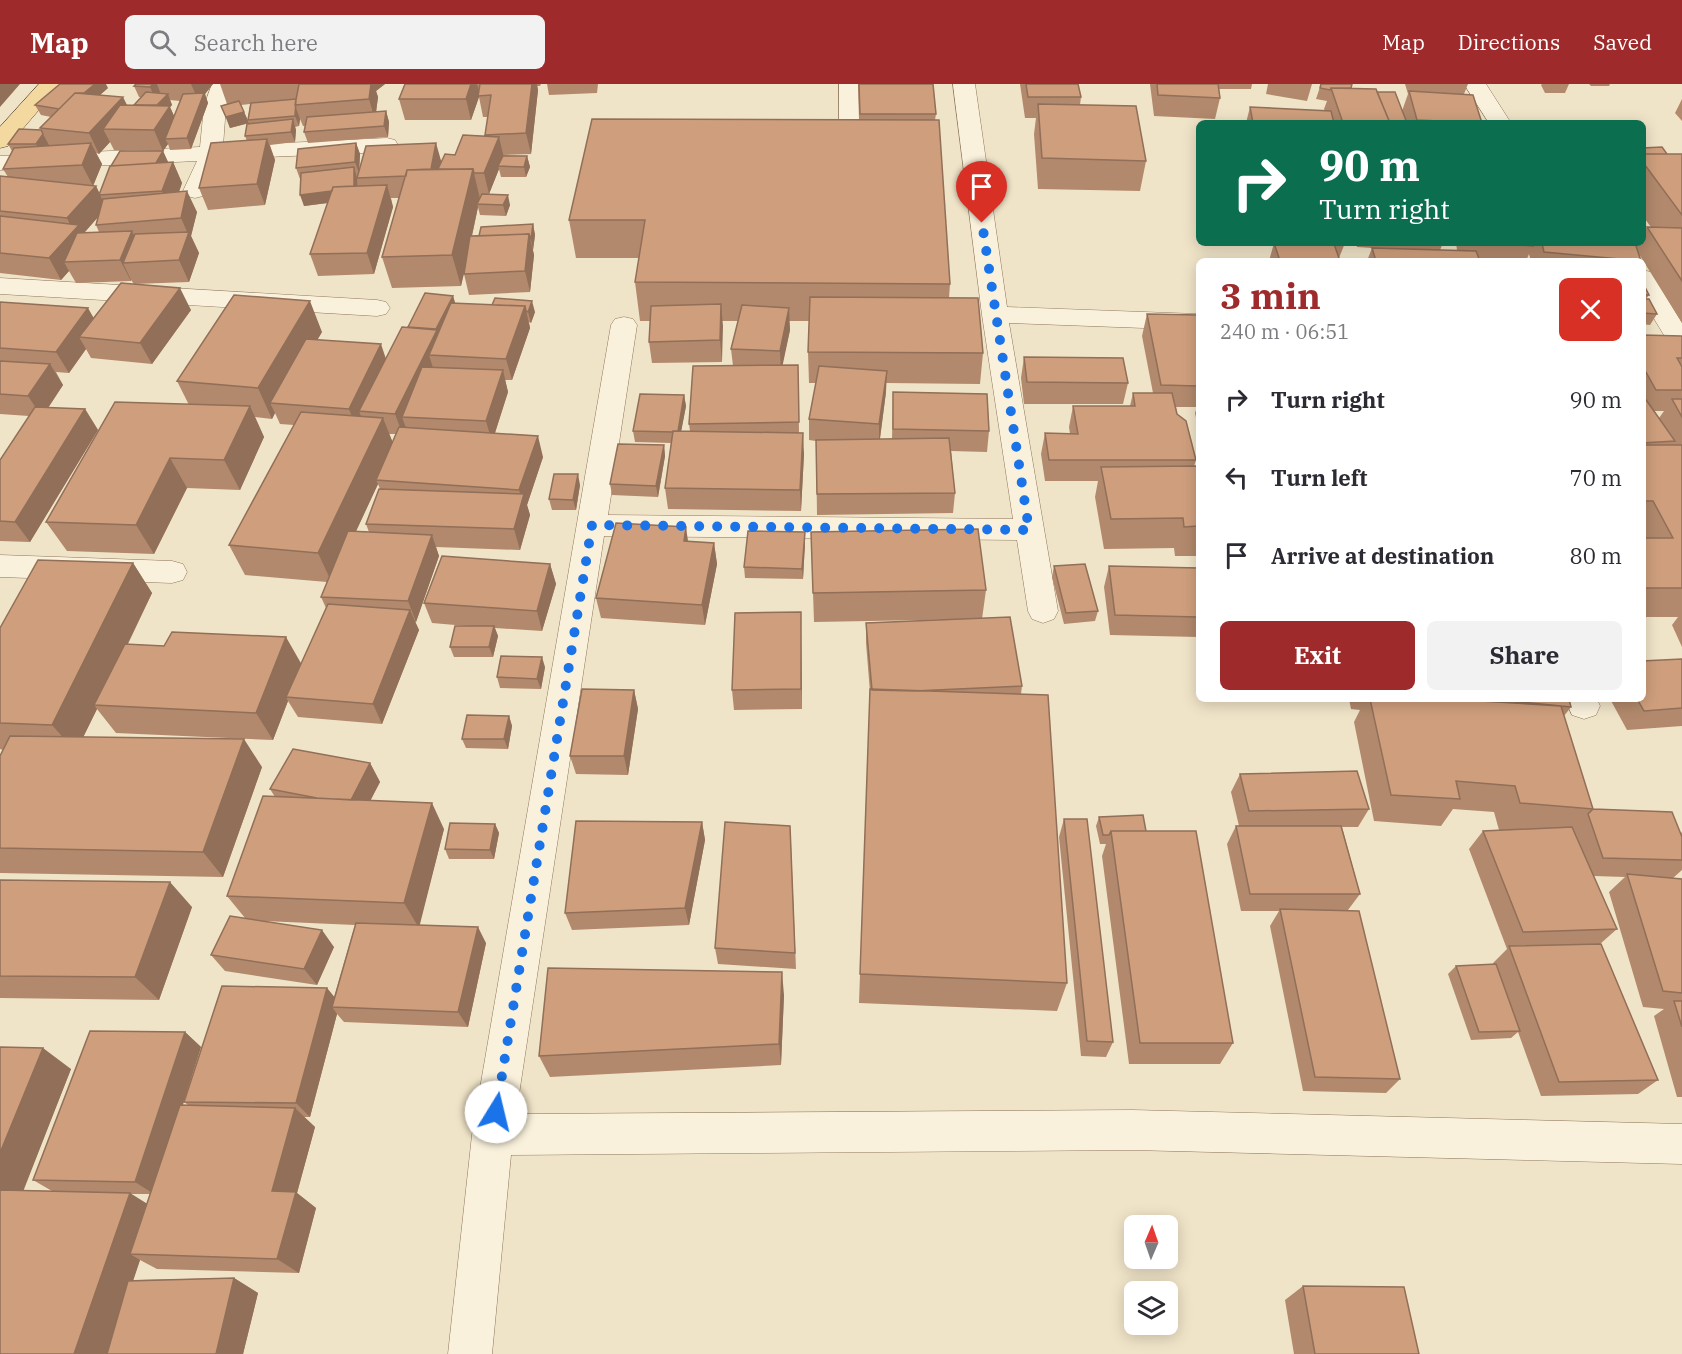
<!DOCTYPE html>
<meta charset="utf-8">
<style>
body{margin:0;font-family:"IBM Plex Serif",serif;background:#f2f2f3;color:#2b2b33;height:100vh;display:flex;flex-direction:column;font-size:22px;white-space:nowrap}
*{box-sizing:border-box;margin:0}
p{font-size:20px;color:#7c7c81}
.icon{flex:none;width:33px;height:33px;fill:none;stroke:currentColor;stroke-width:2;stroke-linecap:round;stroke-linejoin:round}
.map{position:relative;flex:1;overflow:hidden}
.panel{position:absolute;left:1196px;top:174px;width:450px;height:444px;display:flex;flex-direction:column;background:#fff;border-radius:9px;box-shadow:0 3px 15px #0003}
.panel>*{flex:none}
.guide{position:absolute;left:1196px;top:36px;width:450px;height:126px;border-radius:9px;box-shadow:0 3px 15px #0003;background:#0b6e4f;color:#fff;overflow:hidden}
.needle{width:39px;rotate:2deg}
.buttons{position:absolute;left:1124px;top:1131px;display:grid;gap:12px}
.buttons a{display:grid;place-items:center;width:54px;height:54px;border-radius:9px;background:#fff;box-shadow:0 3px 15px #0003;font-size:30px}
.pin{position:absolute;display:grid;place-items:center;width:51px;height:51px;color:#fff;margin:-62px -26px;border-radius:50% 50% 50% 0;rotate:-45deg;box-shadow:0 0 6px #0007}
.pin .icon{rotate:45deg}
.me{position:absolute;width:66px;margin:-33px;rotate:9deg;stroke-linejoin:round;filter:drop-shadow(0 0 4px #0008)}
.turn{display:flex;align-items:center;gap:21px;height:126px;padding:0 24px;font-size:27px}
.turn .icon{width:78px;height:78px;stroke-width:2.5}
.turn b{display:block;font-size:42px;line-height:51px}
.round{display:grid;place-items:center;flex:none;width:63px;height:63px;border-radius:9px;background:#f2f2f3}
.overview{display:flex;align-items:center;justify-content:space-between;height:102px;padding:0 24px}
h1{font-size:36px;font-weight:700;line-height:45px;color:#9e2a2b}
.button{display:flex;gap:12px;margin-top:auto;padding:12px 24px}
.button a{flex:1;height:69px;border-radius:9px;background:#9e2a2b;color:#fff;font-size:24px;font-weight:700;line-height:69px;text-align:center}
.button a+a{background:#f2f2f3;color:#2b2b33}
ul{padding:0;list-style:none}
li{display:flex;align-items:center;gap:18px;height:78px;padding:0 24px}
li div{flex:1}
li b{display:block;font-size:22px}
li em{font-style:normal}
header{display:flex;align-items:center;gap:36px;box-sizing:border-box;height:84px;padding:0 30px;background:#9e2a2b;color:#fff}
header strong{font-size:28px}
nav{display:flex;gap:33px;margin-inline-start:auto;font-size:21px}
.search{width:420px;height:54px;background:#f2f2f3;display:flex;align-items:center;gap:15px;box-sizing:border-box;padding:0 21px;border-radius:9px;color:#7c7c81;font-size:22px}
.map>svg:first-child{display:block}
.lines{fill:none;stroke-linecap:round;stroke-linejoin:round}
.minor-casing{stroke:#8d765c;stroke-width:1}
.major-casing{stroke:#5b4430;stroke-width:1}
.minor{fill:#faf1dc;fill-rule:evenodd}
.major{fill:#f3d9a0;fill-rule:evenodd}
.wall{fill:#b2896c;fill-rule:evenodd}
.shaded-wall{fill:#916f58}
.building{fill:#cf9f7d;stroke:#916f58;stroke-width:1.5}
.route{stroke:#1a73e8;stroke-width:10;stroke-dasharray:0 18}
</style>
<header>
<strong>Map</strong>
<div class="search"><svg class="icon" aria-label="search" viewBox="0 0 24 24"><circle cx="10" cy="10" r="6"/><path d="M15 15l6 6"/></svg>Search here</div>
<nav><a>Map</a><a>Directions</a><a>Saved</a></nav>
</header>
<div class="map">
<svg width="1682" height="1270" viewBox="0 0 1682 1270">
<rect width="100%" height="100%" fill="#f0e4c8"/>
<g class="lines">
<!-- minor casing -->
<g class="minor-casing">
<path id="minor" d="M212 0H234L226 22 223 62 387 54 395 56 398 61 395 66 387 68 220 75 203 112 195 114 187 112 183 107 197 77 0 86V72L200 63 204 22Z
M839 0H861V52L858 57 850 59 842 57 839 52Z
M953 0H975L1007 223 1198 230V246L1009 239 1058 527 1054 535 1043 539 1032 535 1028 527 1017 456 604 452 516 1030 1132 1026 1682 1040V1080L1132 1066 511 1071 492 1270H448L472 1051 611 241 615 235 624 233 633 235 637 241 608 431 1013 435 982 231Z
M1464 0H1486L1511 39H1489Z
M1642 186 1651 188 1682 239V262L1670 261 1642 215Z
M0 194 377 216 386 218 390 224 386 230 377 232 0 210Z
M0 471 172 477 183 480 187 488 183 496 172 499 0 493Z
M1565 615H1597L1600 622 1596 631 1584 635 1572 631Z"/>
</g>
<!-- major casing -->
<g class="major-casing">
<path id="major" d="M39 0H61L8 62 0 64V43Z"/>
</g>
<!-- minor -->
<use href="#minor" class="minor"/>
<!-- major -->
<use href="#major" class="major"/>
</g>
<!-- wall -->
<path class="wall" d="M136 0H213L205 10 208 19 191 65 170 66 168 60 163 67 114 66 110 58 99 70 96 69 102 80 93 102H96L100 110 163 67 168 78H173L182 99 179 108 197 128 191 152 199 169 189 198 134 200 191 226 152 280 91 274 86 265 69 289 56 288 63 301 48 324 85 325 98 346 30 458 0 457V376L29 332 0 330V218L94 234 134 200 131 196V197L76 199 69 187 61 196 0 189V92L8 93 3 85 12 67 8 60 41 46 40 44 51 33 41 31 35 21 108 4 100 11 127 21H134L141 13H139L134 2ZM170 16 180 17 174 32 170 23 172 21ZM98 133 96 141 99 148 84 149Z
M220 0H385L376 7 378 13 376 28 386 27 389 38 388 53 308 59 304 48 305 42H303L300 35 299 42 295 43 296 46 295 58 270 61 275 76 265 121 208 126 199 104 247 57 245 52 249 39 248 36 250 20 241 21 249 39 230 44 221 22 227 20Z
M405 0H541L540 2H537L538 6 531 70 503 71 527 72 530 83 526 93H501L499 85 489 110 510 121 506 132 480 131 478 123 472 152H479L533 140 535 151 533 166 534 171 530 208 469 211 464 190 461 202 392 204 382 173 399 114H391L393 123 374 190 318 192 310 170 328 119 304 122 300 95 296 84 356 59 360 70 359 88 441 78 486 52 488 33H483L479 13 471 36H405L399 15Z
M547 0H598L597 9 549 11Z
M858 0H933L936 30 935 36 950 200 949 214 983 269 980 300 886 299V308L880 355H892L893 308 989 347 987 368 951 367 955 409 953 429 817 431 816 357 809 356V335L816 299H809L808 268 809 237H789L790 246 782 281H798L799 349 804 370 801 427 668 425 665 404 671 359 635 358 633 347 684 311 686 322 681 347H690L689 340 733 282 731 265 738 237H722V278L652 279 649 258 650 237H640L635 198 639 174H576L569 136 859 36Z
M1020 0H1078L1081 13 1080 21 1146 77 1140 107 1038 105 1034 50 1036 34H1025Z
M1150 0H1252L1251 5H1219L1220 14 1215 35 1154 32Z
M1268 0H1312L1307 17 1266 10Z
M1321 0 1377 8 1402 27 1408 10 1405 0H1468L1464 10 1482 39H1246L1250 23 1325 27 1324 25 1327 17 1316 15Z
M1542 0H1569L1565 9H1545L1541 1Z
M1589 0H1610L1609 2H1591Z
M1682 15V37L1675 29Z
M1642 64 1667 70H1682V239L1639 170 1641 177H1531L1529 170 1526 177H1367L1372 164 1357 163 1356 159H1443L1440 166H1457L1456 159H1635L1636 163 1638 159H1642V152L1647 143H1651L1642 131Z
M1274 159H1345L1339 174 1340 177H1269Z
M1642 197 1649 211 1646 215 1657 230 1650 241 1642 240Z
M453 212 455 219 535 228 531 239 529 238 530 244 512 296H505L508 308 495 349 543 373 527 421 530 431 520 466 436 463 439 472 416 538H415L419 546 382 640 298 633 288 617 273 656 116 649 97 625 83 653 262 683 223 793 0 789V672L3 666 0 665V544L133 479 152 509 128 560 301 580 326 524 321 513 327 498 245 491 229 461 294 341 280 340 275 329 272 335 255 333 264 353 240 406 187 404 154 470 67 467 46 438 189 321 177 297 322 248 317 256 386 275 408 243ZM389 350H396L393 359ZM378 400 380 405 366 440 369 448 356 447Z
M1147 230 1198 231V343L1195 329 1197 323H1176L1177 330 1196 376 1194 382H1198V472H1175L1174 464 1104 465 1095 413 1098 397H1045L1041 370 1045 349 1070 350 1069 343 1073 322H1130L1133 309H1153L1142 252Z
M1642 251 1682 252V563L1672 541 1678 533H1642ZM1654 327H1664L1659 334Z
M1024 273 1128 299 1123 320H1024L1021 294Z
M664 361 665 372 658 413 612 411 610 400Z
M580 401 576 426H552L549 415Z
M805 448V459L803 495 745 494 744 483Z
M811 448 986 506 982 535 1022 602 1021 610 1067 899 1057 927 859 919 870 608 866 559V539L978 535 814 538Z
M714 459 717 480 705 541 601 534 596 514Z
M550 480 556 500 542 547 495 544 498 552 493 573H454L450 563 467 542 432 539 424 519Z
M1054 482 1098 527 1095 537 1064 540 1052 493Z
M1109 482 1198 484V553L1110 551 1104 503Z
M801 548 802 625 734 626 732 606Z
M1682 575V642L1627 646 1610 615H1642Z
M545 583 541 605 500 604 497 593Z
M634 606 638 625 628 691 576 690 570 672Z
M1349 615H1569L1571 623 1564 632 1593 725 1681 749 1682 748V786L1673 794 1682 795V1013H1677L1654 932 1664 925 1643 923 1609 808 1625 793 1594 792 1617 845 1600 860 1658 996 1638 1010 1541 1012 1518 948 1511 954 1471 956 1448 890 1456 882 1494 880 1493 879 1507 865 1469 765 1483 747 1509 746H1499L1494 728 1453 725 1441 742 1374 737 1354 638 1360 626 1351 625Z
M509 632 512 642 508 665 466 664 462 655Z
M370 679 380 698 370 716 444 745 419 841 486 859 468 943 344 938 337 930 310 1033H304L315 1043 297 1109 316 1124 299 1189 157 1185 140 1176 133 1196 234 1194 258 1209 243 1270H0V963L71 985 23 1106 52 1107 33 1096 185 948 201 963 183 1021H188L184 1018 327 904 334 913 355 841 264 837 334 863 317 901 225 887 211 871 245 834 227 812 275 713 270 705ZM130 1110H150L147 1120Z
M1240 690 1369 725 1358 743H1342L1360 810 1348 826 1400 995 1386 1009 1303 1007 1270 842 1279 827H1241L1227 760 1236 742H1239L1231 708Z
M1099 733 1146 747 1233 959 1220 980H1129L1102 772 1106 760H1100L1096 742Z
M1064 735 1113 958 1106 973 1081 972 1059 753Z
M702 738 705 756 689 841 572 846 565 829Z
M495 740 499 749 494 775H449L445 765Z
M791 760 796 885 718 880 715 864Z
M0 796 192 823 159 916 0 914Z
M784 911 781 981 550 993 539 972Z
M1303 1202 1419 1270H1294L1285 1216Z"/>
<!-- shaded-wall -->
<path class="shaded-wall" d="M0 0H20L0 23Z
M95 0H106L108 4 71 36 65 25Z
M153 0H157L160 8 155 14 150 3Z
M191 0H213L205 10 208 19 191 65 187 54 199 18Z
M371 0H385L376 7 378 13 375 36 369 15Z
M471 0H477L480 10 471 36 466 15Z
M532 0H537L538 6 531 70 526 49Z
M168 10 172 21 170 23 179 43 165 55 168 60 163 67 154 46 149 31Z
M123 13 131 29 103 45 110 58 99 70 89 49Z
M296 24 300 35 299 42 295 32Z
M386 27 389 38 388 53 384 42Z
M244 28 249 39 230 44 226 33Z
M293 35 296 46 295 58 291 48Z
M43 50 49 61 42 71 36 60Z
M499 53 504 74 498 82 499 85 489 110 484 89Z
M267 55 275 76 265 121 257 100Z
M91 59 102 80 93 102 82 81Z
M356 59 360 70 359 89 355 78Z
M436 59 442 80 440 88 430 91Z
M163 67 168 78 153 83Z
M527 72 530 83 526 93 524 83Z
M173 78 182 99 172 128 162 107Z
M354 83 357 94 358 115 304 122 300 111Z
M473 85 480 115 477 120 478 123 461 202 452 171Z
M387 101 393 123 374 190 367 169Z
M96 102 106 124 84 149 64 178 69 187 61 196 49 174 73 147 67 134Z
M187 107 197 128 191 152 199 169 189 198 179 176 188 150 181 134Z
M508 111 510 121 506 132 503 121Z
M533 140 535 151 533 166 531 155Z
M132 147 142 168 123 179 131 196V197L120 176Z
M529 150 534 171 530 208 525 187Z
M180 204 191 226 152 280 140 259Z
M453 212 456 222 429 271 434 287 402 333 406 344 403 351 395 330 433 251Z
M310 217 322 248 280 320 270 319 275 329 272 335 258 304Z
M532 217 535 228 531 239 528 228Z
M721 220 723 242 722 278 720 256Z
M525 222 530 244 512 296 506 275Z
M88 224 100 245 79 253 86 265 69 289 56 268Z
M789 224 790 246 781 289 780 267Z
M381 260 388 281 359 327 362 335 357 346 349 325Z
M50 280 63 301 42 333 28 312Z
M503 286 508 308 492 358 486 337Z
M887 287 886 308 879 361V340Z
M684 311 686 322 679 359 678 349Z
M250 322 264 353 240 406 224 376Z
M85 325 98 346 30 458 15 438Z
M383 334 395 364 376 396 378 400 332 499 318 469Z
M803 349 804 370 801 427 800 406Z
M538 352 543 373 527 421 530 431 520 466 514 445 522 416 519 406Z
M664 361 665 372 658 413 656 402Z
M170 374 187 404 154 470 136 441Z
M578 390 580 401 576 426 573 416Z
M686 443 689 464 684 457Z
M805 448V459L803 495 802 485Z
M432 451 439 472 416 538 408 517Z
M714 459 717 480 705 541 702 521Z
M133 479 152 509 98 621H94L97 625 76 668 52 641Z
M550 480 556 500 542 547 537 527Z
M410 526 419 546 382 640 373 620Z
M801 528V548L802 625 801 605Z
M494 542 498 552 493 573 489 563Z
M286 553 302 581 286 613 288 617 273 656 256 629Z
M542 573 545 583 541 605 537 595Z
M634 606 638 625 628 691 624 672Z
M509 632 512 642 508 665 504 655Z
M244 655 262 683 223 793 203 768Z
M370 679 380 698 359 739 348 720Z
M432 719 444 745 419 844 404 819Z
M702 738 705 756 689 841 685 824Z
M495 740 499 749 494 775 490 766Z
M170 798 192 823 159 916 135 893Z
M478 843 486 859 468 943 458 928Z
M322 846 334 863 317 901 304 885Z
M782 888 784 911 781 981 779 960Z
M327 904 340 920 332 923 337 930 310 1033 296 1019Z
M185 948 201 963 154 1110 135 1098Z
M43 964 71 985 19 1118 0 1108V1069Z
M295 1024 315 1043 297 1109 316 1124 299 1189 277 1175 272 1107Z
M130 1109 157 1126 130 1170 140 1176 109 1270H74Z
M234 1194 258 1209 243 1270H216Z"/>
<!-- building -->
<path class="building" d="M60 0H95L84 9H75L59 25 35 21Z
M136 0H153L150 3 134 2Z
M299 0H371L369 15 295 21Z
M405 0H471L466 15H399Z
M480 0H532L526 49 485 51 491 11 478 12Z
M859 0H933L936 30H860Z
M1026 0H1078L1081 13H1028Z
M1157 0H1218L1220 14 1158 11Z
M1321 0H1352L1351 4H1331L1330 6 1320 4Z
M1331 4 1376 5 1390 39H1343Z
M1409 7 1473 11 1482 39 1417 36Z
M146 8 168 10 157 21H134Z
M1377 8H1395L1407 39H1390Z
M75 9 123 13 89 49 40 44Z
M204 9 187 54 165 55 183 10Z
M296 15 295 32 248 36 251 19Z
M239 17 244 28 226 33 221 22Z
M1038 20 1136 22 1146 77 1042 74Z
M120 21 170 22 154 46 103 45Z
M1250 23 1331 27 1334 39H1253Z
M386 27 384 42 304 48 307 33Z
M293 35 291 48 245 52 247 40Z
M592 35 939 36 950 200 635 198 645 136H569Z
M19 45 41 46 43 50 36 60H8Z
M463 51 499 53 484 89H474L473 85H438L445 70 455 71Z
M267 55 257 100 199 104 211 59Z
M91 59 82 81 3 85 14 64Z
M356 59 355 78 296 84 298 65Z
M436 59 431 85 407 86 406 92 357 94 366 62Z
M1662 63 1667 70H1642V64Z
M120 67H163L156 79 111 82Z
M1642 70H1682V131L1642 77Z
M503 72H527L524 83 498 82Z
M173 78 162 107 99 111 110 82Z
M354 83V102L333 103 332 107 300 111 301 89Z
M473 85 452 171 382 173 407 86Z
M0 92 96 102 67 134 0 127Z
M387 101 367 169 310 170 333 103Z
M187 107 181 134 96 141 103 115Z
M482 110 508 111 503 121 477 120Z
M0 132 79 141 49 174 0 169Z
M533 140 531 155 529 150 479 152 481 143Z
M1647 143 1682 144V197Z
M132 147 120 176 64 178 77 149Z
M189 148 179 176 123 179 135 150Z
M529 150 525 187 464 190 470 152Z
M1274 159 1334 160 1340 177H1280Z
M1491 159H1532L1533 162Z
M1542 159H1635L1641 177 1544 168Z
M1372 164 1476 167 1480 177H1376Z
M1642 197 1649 211H1642Z
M121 199 180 204 140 259 79 253Z
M425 209 453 212 436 245 408 243Z
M234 211 310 217 258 304 177 297Z
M810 213 978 214 983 269 808 268Z
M495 214 532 217 528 228 526 227 525 222 492 221Z
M1642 215H1649L1657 230 1642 229Z
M0 218 88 224 56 268 0 264Z
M451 219 525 222 506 275 429 271Z
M721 220 720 256 649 258 651 222Z
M742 221 789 224 780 267 731 265Z
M1147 230 1198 231V302L1161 301Z
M402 243 437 246 395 330 359 327Z
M1642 251 1682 252V274H1677L1682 283V306H1656L1642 281Z
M306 255 381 260 349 325 270 319Z
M1024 273 1123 274 1128 299 1027 298Z
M0 277 50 280 28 312 0 310Z
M798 281 799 338 689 340 693 282Z
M819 282 887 287 879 340 809 335Z
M422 283 503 286 486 337 402 333Z
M893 308 987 310 989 347 893 345Z
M1133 309H1172L1177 330 1186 337 1196 376H1049L1045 349 1078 350 1073 322H1135Z
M640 310 684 311 678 347H673V348L633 347Z
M1642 310 1675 357 1642 359Z
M1672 315H1682V333Z
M115 318 250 322 224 376 170 374 136 441 46 438Z
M35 323 85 325 15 438 0 437V376Z
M301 328 383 334 318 469 229 461Z
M399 343 538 352 519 406 376 396Z
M673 347 803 349 800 406 665 404Z
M949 354 955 409 817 410 816 356Z
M618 360 664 361 656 402 610 400Z
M1642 361H1682V504H1642V454H1673L1653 417H1642Z
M1198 382V442L1184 443 1183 434 1111 435 1101 383Z
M554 390H578L573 416 549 415Z
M379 405 524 410 514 445 366 440Z
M616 439 686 443 684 457 714 459 702 521 596 514Z
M978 445 986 506 813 509 811 448Z
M348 447 432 451 408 517 321 513Z
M748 447 805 448 802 485 744 483Z
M442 472 550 480 537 527 424 519Z
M38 476 133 479 52 641 0 639V544Z
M1085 480 1098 527 1066 529 1054 482Z
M1109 482 1198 484V533L1115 531Z
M328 520 410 526 373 620 286 613Z
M801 528V605L732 606 735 529Z
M1010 533 1022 602 914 607 872 606 866 539Z
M455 542H494L489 563H450Z
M172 548 286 553 256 629 94 621 125 560 164 562Z
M501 572 542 573 537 595 497 593Z
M1682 575V624L1644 627 1637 615H1642V577Z
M582 605 634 606 624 672H570Z
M870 605 1048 611 1067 899 860 890Z
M1370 615H1447L1561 622 1593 725 1520 719 1515 702 1456 697 1460 715 1391 711Z
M1490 615H1569L1571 623Z
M467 631 509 632 504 655H462Z
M10 652 244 655 203 768 0 764V672Z
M293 665 370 679 351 716 317 714 270 705Z
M1357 687 1369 725 1249 727 1240 690Z
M263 712 432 719 404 819 227 812Z
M1593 725 1672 728 1682 753V776L1603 774 1588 730Z
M1143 731 1146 747H1111L1109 751H1103L1099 733Z
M1064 735H1087L1113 958 1087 957Z
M576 737 702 738 685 824 565 829Z
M725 738 790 742 795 869 715 864Z
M450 739 495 740 490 766 445 765Z
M1236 742H1341L1360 810H1250Z
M1572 743 1617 845 1523 848 1483 747Z
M1111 747H1196L1233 959H1140Z
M1627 790 1682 795V909L1663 907Z
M0 796 170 798 135 893 0 892Z
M1280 825 1359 827 1400 995 1315 993Z
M230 832 322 846 304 885 211 871Z
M356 839 478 843 458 928 332 923Z
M1601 860 1658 996 1559 998 1509 862Z
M1496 880 1520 947 1479 948 1456 882Z
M548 884 782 888 779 960 539 972Z
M222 902 327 904 296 1019 184 1018Z
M1674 917H1682V943Z
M90 947 185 948 135 1098 33 1096Z
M0 963 43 964 0 1069Z
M180 1021 295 1024 272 1107 296 1108 277 1175 130 1170Z
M0 1106 130 1109 74 1270H0Z
M234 1194 216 1270H107L128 1197Z
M1303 1202 1404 1203 1419 1270H1315Z"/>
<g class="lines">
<!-- route -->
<path class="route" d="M496 1028 592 441 1029 446 982 139"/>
</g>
</svg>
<div class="buttons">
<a><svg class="needle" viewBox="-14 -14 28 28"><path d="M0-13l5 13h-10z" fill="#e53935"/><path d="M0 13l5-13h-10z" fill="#7c7c81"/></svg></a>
<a><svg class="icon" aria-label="layers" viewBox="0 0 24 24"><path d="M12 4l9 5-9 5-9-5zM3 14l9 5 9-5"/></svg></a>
</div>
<div class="pin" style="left:982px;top:139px;background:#d93025"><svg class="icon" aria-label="arrive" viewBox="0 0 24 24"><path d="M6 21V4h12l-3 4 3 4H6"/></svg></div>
<svg class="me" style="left:496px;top:1028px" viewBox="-20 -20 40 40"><circle r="19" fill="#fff"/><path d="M0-13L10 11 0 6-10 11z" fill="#1a73e8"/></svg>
<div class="guide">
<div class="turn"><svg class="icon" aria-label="right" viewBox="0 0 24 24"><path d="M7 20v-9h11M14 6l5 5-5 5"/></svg><div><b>90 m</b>Turn right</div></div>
</div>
<section class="panel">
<div class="overview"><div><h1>3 min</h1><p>240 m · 06:51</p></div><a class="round" style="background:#d93025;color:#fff"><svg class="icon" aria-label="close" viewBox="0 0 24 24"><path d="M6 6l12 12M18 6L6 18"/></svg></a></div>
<ul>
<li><svg class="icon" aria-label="right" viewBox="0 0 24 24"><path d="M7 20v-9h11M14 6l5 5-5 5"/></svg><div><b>Turn right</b></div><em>90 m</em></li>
<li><svg class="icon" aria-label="left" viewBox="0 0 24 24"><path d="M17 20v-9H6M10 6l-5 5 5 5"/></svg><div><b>Turn left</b></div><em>70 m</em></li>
<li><svg class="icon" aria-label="arrive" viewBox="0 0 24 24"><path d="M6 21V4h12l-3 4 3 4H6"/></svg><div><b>Arrive at destination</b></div><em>80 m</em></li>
</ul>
<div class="button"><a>Exit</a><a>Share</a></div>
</section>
</div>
